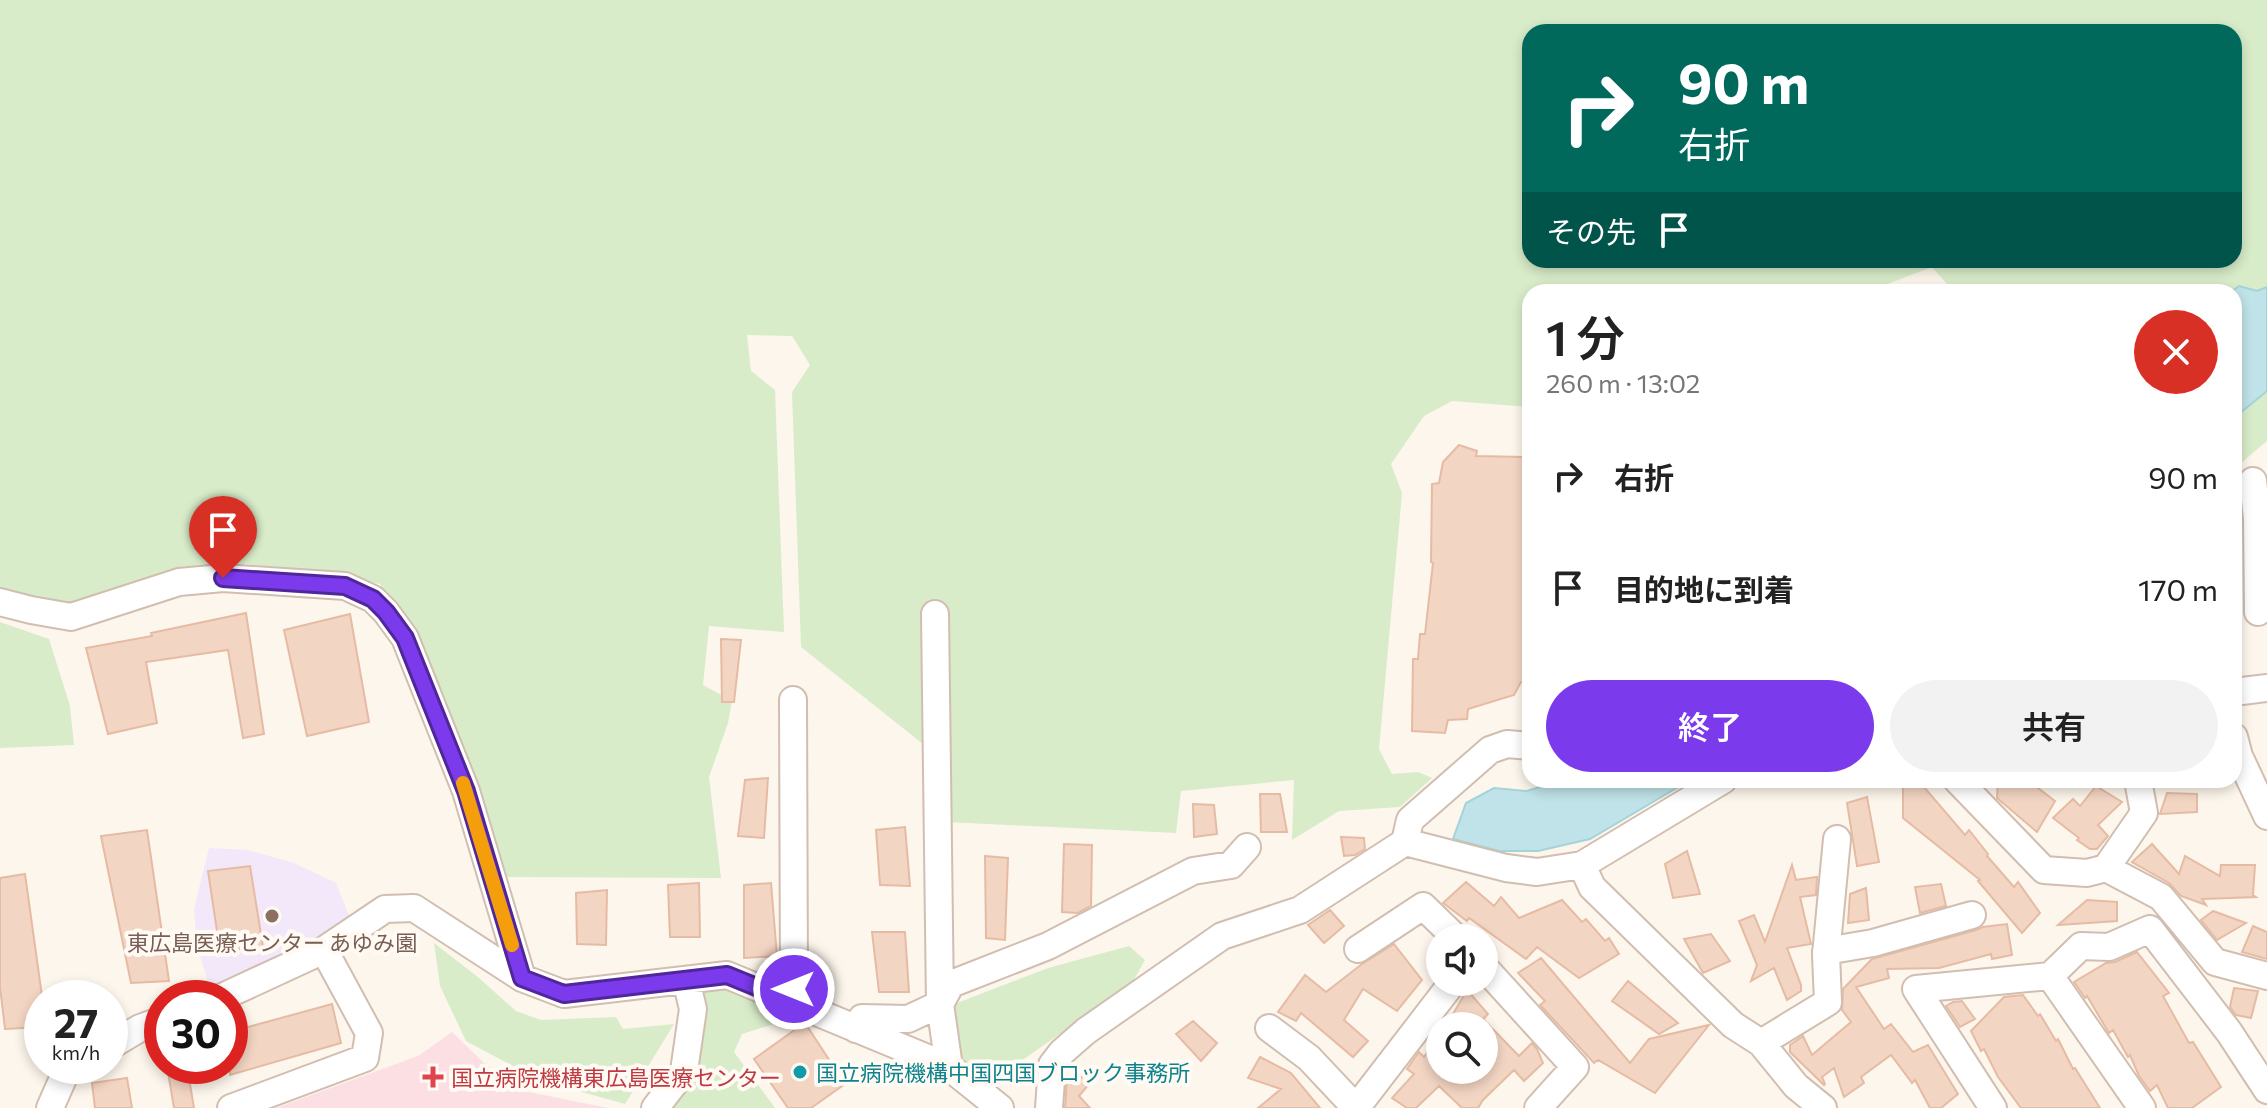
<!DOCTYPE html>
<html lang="ja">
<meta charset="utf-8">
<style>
body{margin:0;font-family:Commissioner,"Noto Sans JP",sans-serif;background:#f2f2f2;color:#222;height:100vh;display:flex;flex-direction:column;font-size:30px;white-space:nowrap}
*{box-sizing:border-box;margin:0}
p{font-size:26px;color:#767676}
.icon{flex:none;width:44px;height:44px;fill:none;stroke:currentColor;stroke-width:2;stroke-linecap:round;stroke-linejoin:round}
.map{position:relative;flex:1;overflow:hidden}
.details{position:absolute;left:1522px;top:284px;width:720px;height:504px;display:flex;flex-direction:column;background:#fff;border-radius:24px;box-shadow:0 4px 12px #0003}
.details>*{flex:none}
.hud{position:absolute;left:1522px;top:24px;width:720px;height:244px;border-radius:24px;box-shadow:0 4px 12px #0003;background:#00695c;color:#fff;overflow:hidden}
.controls{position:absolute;left:1426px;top:924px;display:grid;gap:16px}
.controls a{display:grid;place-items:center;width:72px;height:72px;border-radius:50%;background:#fff;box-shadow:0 4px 12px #0003;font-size:40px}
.speed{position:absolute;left:24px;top:980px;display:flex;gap:16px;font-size:40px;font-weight:700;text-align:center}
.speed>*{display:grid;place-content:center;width:104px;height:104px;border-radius:50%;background:#fff;box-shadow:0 4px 12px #0003;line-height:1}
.speed small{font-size:20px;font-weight:400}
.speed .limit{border:12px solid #d22;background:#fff;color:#111}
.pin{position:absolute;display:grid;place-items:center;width:68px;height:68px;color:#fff;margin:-82px -34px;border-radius:50% 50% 50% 0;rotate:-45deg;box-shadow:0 0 8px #0007}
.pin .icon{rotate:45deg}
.me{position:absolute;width:88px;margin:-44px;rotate:270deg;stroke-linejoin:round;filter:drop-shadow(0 0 6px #0008)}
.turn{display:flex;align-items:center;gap:28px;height:168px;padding:0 24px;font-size:36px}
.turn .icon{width:104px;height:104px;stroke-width:2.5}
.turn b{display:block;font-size:56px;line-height:68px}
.then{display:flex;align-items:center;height:76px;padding:0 24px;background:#0003;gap:16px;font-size:30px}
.round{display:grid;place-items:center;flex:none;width:84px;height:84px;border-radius:42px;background:#f2f2f2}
.head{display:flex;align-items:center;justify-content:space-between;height:136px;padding:0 24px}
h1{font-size:48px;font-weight:600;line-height:60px}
.cta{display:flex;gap:16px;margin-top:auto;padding:16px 24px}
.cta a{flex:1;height:92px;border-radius:48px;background:#7c3aed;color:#fff;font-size:32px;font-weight:600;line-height:92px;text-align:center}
.cta a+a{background:#f2f2f2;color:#222}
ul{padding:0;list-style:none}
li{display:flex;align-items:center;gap:24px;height:112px;padding:0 24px}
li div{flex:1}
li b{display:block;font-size:30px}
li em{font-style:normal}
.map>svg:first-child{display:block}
.education{fill:#f3e8fa}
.medical{fill:#fbdfe3}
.green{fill:#d8ecc9;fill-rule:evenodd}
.water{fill:#bfe3e8;stroke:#a5d3da;stroke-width:2}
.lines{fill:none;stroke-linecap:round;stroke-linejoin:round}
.stream{stroke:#a5d3da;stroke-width:7}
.building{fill:#f3d5c3;stroke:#e6bba3;stroke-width:2}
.minor-casing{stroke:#d1beb0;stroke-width:30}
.minor{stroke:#fff;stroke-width:26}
.route-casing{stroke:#51269a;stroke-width:20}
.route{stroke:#7c3aed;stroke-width:14}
.slow{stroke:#f59e0b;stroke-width:14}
.education-dot{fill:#8d6e63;stroke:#fffaf3;stroke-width:3}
.culture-dot{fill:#0f9aa8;stroke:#fffaf3;stroke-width:3}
.health-dot{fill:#e0444e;stroke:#fffaf3;stroke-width:3}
.labels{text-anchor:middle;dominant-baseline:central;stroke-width:8;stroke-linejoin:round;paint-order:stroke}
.education-label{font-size:22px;fill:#785e54;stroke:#fffaf3}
.culture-label{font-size:22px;fill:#0d838f;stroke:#fffaf3;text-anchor:start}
.health-label{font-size:22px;fill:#be3a42;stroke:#fffaf3;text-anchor:start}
</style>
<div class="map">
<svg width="2267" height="1108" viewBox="0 0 2267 1108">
<rect width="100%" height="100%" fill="#fdf6ec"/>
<!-- education -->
<path class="education" d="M209 848 248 850 294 863 336 883 352 923 211 992 197 946 194 909Z"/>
<!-- medical -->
<path class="medical" d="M452 1032 484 1063 524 1091 608 1108H276L418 1056Z"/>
<!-- green -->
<path class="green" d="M0 0H2267V287L2257 291 2239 286 2231 292H1954L1932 267 1877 288 1879 292H1722L1719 285 1683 292H1530V407L1452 401 1424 416 1391 464 1402 493 1379 749 1392 774 1418 772 1432 778 1400 807 1339 811 1292 840 1294 780 1181 791 1176 833 946 822 928 748 801 647 792 392 810 365 792 336 747 335 751 371 775 390 784 632 709 626 703 685 732 701 728 723 709 777 721 878 497 877 402 621 380 584 293 569 243 564 192 571 62 607 0 589ZM1530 32H2234V260H1530Z
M2267 391V441L2234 469V418Z
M0 622 49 639 70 706 74 745 0 748Z
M434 943 479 978 516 1011 541 1020 616 1017 623 1029 674 1024 625 1104 539 1080 466 1041 440 986Z
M1129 946 1145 960 1132 983 986 1086 957 1057 948 1018 957 1003 1048 968Z
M728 985 763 1001 786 1020 742 1034 734 1052 775 1108H667L701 1059 698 994 704 986Z"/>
<!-- water -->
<path class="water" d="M2239 286 2257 291 2267 287V391L2234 418V292H2231Z
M1548 780H1690L1590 839 1538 851H1499L1453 839 1466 803 1494 788 1527 791 1546 785Z"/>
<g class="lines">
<!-- stream -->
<path class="stream" d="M2234 623V626"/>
</g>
<!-- building -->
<path class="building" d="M1459 445 1477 451 1476 456 1530 457V682H1521L1514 695 1468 709 1467 719 1448 720 1445 733 1412 731 1413 659H1418L1420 634H1425L1433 563 1431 562 1432 484 1439 483 1443 462Z
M246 613 264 734 243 738 228 650 146 662 157 723 108 734 86 648 152 636 151 633Z
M350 614 369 722 307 736 284 630Z
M721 639 741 640 734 702H722Z
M768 778 764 838 738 836 745 780Z
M1903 780H1918L1965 835 1969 830 1988 854 1987 856 2014 887 2018 882 2040 913 2022 933 1978 881 1980 880 1903 818Z
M1998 780 2034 785 2055 801 2037 832 1997 798Z
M2096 786 2122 802 2098 825 2108 836 2097 849H2090L2077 840 2079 838 2053 818 2073 799 2080 806Z
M2167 793 2197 794V812L2160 814Z
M1260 794H1280L1287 832H1261Z
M1867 797 1879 862 1857 866 1847 803Z
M1193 804 1214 805 1217 834 1194 837Z
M905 827 910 886 880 885 876 830Z
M147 830 169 981 131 983 101 836Z
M1341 837 1364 838 1365 849 1355 855 1344 856Z
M1064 844 1092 845 1091 906 1078 913 1062 912Z
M2152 844 2179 874 2185 856 2220 876 2221 865H2255L2253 895 2256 897 2202 899 2206 905 2181 896 2169 883 2132 862Z
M1687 851 1700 894 1673 898 1665 864Z
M985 856 1008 858 1005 940 986 938Z
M1792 865 1796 880 1817 877 1816 895 1800 897 1811 944 1787 948 1801 985V991L1787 1000 1774 968 1751 981 1757 965 1739 921 1754 915 1765 942Z
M250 866 263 947 220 951 208 871Z
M25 874 42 996V1027L5 1029 0 987V878Z
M1466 882 1494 906 1501 897 1519 918 1562 900 1582 922 1586 919 1605 941 1609 938 1619 954 1579 978 1537 947 1526 959 1469 918 1467 921 1443 903Z
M699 883 700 937H670L668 885Z
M771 883 777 956 744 958V885Z
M1941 884 1946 906 1920 913 1915 887Z
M1866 888 1869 920 1848 923 1850 894Z
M607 890 606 945 577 944 576 893Z
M2087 900 2117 902V921L2058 925Z
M1330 910 1344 926 1324 943 1308 925Z
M2213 911 2246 923 2217 940 2201 920Z
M2007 924 2012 955 1992 959 1991 954 1939 968 1887 969 1889 978 1856 987 1884 1029 1891 1024 1913 1052 1928 1045 1958 1094 1941 1108H1930L1915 1080 1912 1083 1891 1055 1861 1077 1864 1083 1844 1097 1834 1068 1822 1077 1825 1084 1824 1085 1790 1052V1045L1803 1036 1812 1055 1851 1022 1842 1010 1843 989 1872 959 1976 930 1983 927Z
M2253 926 2267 932V959L2242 952Z
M872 932H905L909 992H879Z
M1711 934 1730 961 1703 973 1684 939Z
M1394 944 1422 980 1397 1011 1363 989 1344 1020 1368 1041 1353 1057 1301 1013 1296 1021 1278 1012 1305 975 1326 992 1362 964Z
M2137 952 2169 993 2163 996 2189 1043 2193 1042 2221 1087 2192 1108H2168L2157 1085 2150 1091 2139 1076 2130 1055 2128 1057 2113 1030 2109 1033 2087 996 2085 998 2074 982 2106 963 2115 962Z
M1541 958 1630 1063 1649 1039 1709 1025 1655 1093 1598 1060 1594 1063 1540 1005 1545 1001 1518 973Z
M1628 981 1678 1023 1659 1034 1612 1001Z
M2234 988 2258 991 2251 1018 2236 1015 2230 1007Z
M1467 990 1488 1014 1477 1026H1446Z
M2023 995 2038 1016 2040 1014 2056 1041 2058 1039 2073 1069 2075 1068 2100 1108H2021L1998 1077 1984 1049 1981 1051 1971 1031 2004 997Z
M1962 1001 1975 1019 1960 1027 1946 1006 1953 1002Z
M332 1004 341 1043 230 1075V1032Z
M1484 1020 1519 1056 1532 1043 1537 1049 1543 1063 1524 1081 1514 1070 1483 1100 1478 1108H1462L1439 1086 1416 1108H1407L1392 1098 1414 1074 1407 1069 1419 1052 1424 1057 1440 1034V1070H1484Z
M1193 1021 1217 1043 1201 1061 1176 1034Z
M803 1024 807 1026 845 1084 811 1108H788L754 1059Z
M1260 1057 1291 1073 1320 1108H1258L1281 1089 1248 1078Z
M167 1066H187L194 1108H174Z
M1067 1076 1094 1078 1079 1096 1090 1108H1065Z
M127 1078 132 1108H95L92 1083Z"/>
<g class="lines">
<!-- minor casing -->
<g class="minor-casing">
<path id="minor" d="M2253 481 2257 518 2258 612
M0 602 31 610 71 617 179 582 223 578 345 586 373 599 386 612 405 638 466 791 522 978
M935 614 940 1004 949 1067
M2234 692 2267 688
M2234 737 2239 756 2267 816
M1957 780 2044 870 2087 873 2106 868 2144 813 2138 780
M1405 842 1506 868 1537 872 1582 865 1723 780
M1582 865 1592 887 1733 1025 1761 1043 1796 1086 1823 1108
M2106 868 2161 897 2215 962 2267 976
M1358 949 1423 906 1456 938
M1826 951 1873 943 1972 915
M1484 967 1575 1067 1538 1108
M2050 976 2142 1108
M220 998 324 950 385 909 414 908 522 978 564 994 727 975 949 1067 1000 1108
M788 1000 794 989 793 700
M1269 1028 1309 1058 1356 1108
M856 1029 862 1018 908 1019 940 1004 951 984 1048 946 1193 871 1231 865 1247 847
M1761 1043 1828 1002 1826 955 1837 839
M110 1046 140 1028 162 1020
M50 1108 65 1074 78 1066
M231 1108 365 1058 369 1033 324 950
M655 1108 684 1071 693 1009 686 980
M1049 1108 1052 1065 1062 1052 1086 1031 1222 936 1300 910 1405 842 1410 820 1490 750 1507 744 1530 746
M1356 1108 1453 982
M1993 1108 1916 989 2050 976 2081 946 2109 947 2150 929 2229 1032 2267 1090"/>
</g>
<!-- minor -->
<use href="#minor" class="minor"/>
</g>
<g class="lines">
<!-- route casing -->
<g class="route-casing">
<path id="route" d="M223 578 345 586 373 599 386 612 405 638 466 791 522 978 564 994 727 975 788 1000 794 989"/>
</g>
<!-- route -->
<use href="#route" class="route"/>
<!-- slow -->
<path class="slow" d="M463 783 512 945"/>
</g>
<!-- markers -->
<circle class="education-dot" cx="272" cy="916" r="8"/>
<circle class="culture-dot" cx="800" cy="1072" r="8"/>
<path class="health-dot" d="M429 1065h8v8h8v8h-8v8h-8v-8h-8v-8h8z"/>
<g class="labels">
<!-- education labels -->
<g class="education-label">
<text x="272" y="942">東広島医療センター あゆみ園</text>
</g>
<!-- culture labels -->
<g class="culture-label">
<text x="816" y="1072">国立病院機構中国四国ブロック事務所</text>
</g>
<!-- health labels -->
<g class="health-label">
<text x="451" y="1077">国立病院機構東広島医療センター</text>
</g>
</g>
</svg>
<div class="controls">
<a><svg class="icon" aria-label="sound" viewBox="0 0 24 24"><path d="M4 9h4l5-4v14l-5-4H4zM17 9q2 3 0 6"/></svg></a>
<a><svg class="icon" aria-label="search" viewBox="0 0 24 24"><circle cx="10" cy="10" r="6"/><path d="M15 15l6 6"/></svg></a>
</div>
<div class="speed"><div>27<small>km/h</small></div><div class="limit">30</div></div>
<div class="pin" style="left:223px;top:578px;background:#d93025"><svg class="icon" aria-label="arrive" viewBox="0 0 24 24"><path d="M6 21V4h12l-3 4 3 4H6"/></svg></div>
<svg class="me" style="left:794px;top:989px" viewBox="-20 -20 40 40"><circle r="17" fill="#7c3aed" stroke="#fff" stroke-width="3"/><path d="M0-11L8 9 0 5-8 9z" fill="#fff"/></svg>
<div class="hud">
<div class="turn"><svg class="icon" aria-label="right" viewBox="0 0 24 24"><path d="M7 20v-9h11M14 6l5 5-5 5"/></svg><div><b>90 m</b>右折</div></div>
<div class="then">その先<svg class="icon" aria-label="arrive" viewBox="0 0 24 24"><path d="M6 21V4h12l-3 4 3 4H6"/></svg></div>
</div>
<section class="details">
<div class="head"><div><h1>1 分</h1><p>260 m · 13:02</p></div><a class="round" style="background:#d93025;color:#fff"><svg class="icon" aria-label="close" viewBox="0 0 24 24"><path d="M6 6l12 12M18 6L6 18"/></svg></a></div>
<ul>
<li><svg class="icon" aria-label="right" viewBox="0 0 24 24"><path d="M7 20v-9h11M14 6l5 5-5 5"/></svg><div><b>右折</b></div><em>90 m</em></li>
<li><svg class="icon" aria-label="arrive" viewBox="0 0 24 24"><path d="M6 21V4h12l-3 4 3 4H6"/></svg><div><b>目的地に到着</b></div><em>170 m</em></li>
</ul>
<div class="cta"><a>終了</a><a>共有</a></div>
</section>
</div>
